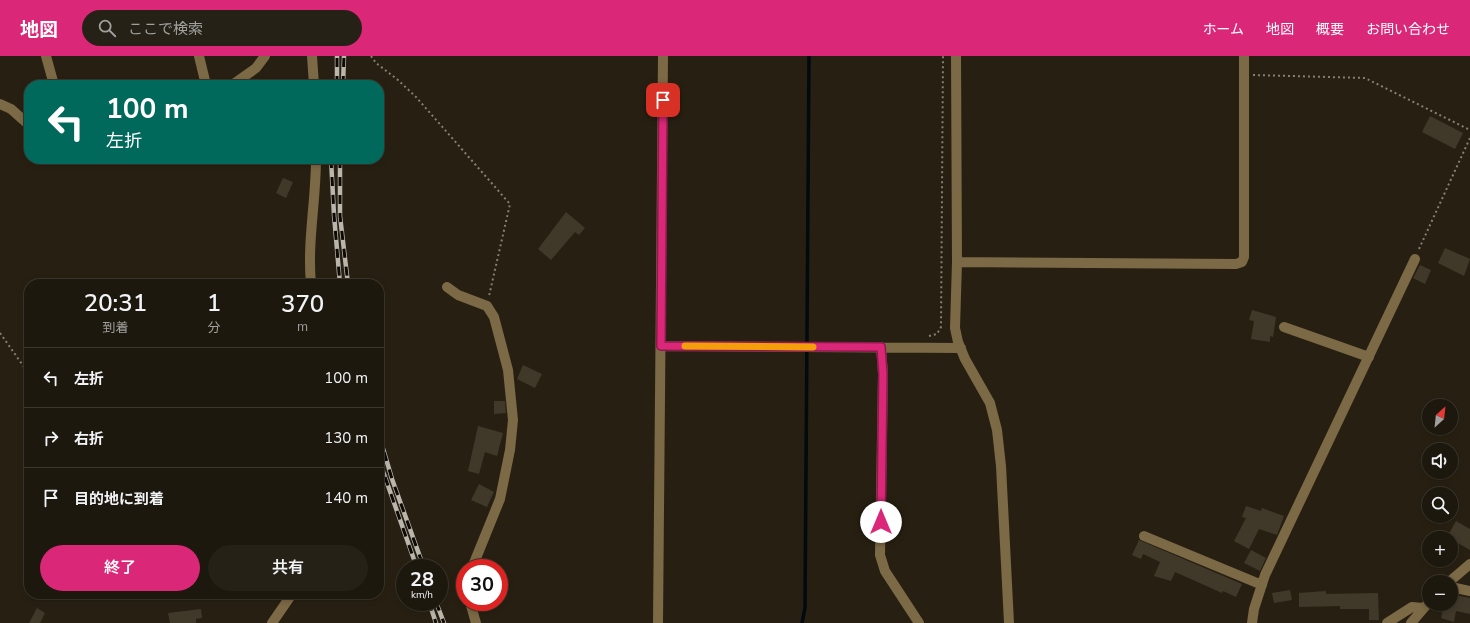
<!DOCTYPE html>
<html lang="ja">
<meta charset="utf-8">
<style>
body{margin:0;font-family:"Nunito Sans","Noto Sans JP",sans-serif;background:#252117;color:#f1f3f6;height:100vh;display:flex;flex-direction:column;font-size:15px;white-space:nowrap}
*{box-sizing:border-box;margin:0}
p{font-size:13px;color:#a0a09e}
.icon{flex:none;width:22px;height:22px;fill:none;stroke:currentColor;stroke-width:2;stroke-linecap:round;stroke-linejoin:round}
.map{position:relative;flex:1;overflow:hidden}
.panel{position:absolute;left:24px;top:223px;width:360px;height:320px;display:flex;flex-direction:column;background:#1d180e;border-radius:16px;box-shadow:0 2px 6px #0003,0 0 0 1px #3b372e}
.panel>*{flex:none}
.top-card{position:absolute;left:24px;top:24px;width:360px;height:84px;border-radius:16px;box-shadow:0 2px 6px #0003,0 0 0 1px #3b372e;background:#00695c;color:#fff;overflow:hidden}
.needle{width:26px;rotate:27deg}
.controls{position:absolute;left:1422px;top:343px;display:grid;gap:8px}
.controls a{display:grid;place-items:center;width:36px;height:36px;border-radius:50%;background:#1d180e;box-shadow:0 2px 6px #0003,0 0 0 1px #3b372e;font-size:20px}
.speed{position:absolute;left:396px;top:503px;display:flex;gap:8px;font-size:20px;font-weight:700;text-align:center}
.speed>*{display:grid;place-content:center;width:52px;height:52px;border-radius:50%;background:#1d180e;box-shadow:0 2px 6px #0003,0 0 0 1px #3b372e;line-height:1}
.speed small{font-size:10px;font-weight:400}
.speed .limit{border:6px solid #d22;background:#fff;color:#111}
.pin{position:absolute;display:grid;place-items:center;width:34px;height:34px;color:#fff;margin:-17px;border-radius:8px;box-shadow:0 2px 6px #0006}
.me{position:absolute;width:44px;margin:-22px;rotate:0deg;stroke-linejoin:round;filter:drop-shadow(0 0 3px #0008)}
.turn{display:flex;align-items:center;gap:14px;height:84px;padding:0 16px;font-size:18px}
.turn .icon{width:52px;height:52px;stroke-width:2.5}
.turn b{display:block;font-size:28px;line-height:34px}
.eta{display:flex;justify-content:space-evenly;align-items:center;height:68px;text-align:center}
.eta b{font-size:24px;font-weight:600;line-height:28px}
.primary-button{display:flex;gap:8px;margin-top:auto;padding:8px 16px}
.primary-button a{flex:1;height:46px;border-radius:24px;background:#db2777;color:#fff;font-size:16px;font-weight:600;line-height:46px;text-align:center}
.primary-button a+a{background:#252117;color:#f1f3f6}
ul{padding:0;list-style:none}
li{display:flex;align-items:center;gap:12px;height:60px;padding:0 16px;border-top:1px solid #3b372e}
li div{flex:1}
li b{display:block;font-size:15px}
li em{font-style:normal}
header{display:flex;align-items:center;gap:24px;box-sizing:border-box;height:56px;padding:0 20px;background:#db2777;color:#fff}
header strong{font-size:19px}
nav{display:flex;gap:22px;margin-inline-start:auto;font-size:14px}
.search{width:280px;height:36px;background:#252117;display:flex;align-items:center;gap:10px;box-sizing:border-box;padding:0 14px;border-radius:22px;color:#a0a09e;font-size:15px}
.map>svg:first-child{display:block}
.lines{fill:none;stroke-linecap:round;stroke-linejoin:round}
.stream{stroke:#000a0f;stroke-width:3.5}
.building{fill:#40392a}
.path{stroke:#857f74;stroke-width:2;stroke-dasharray:2 3;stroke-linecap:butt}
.minor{stroke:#7c6945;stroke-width:10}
.rail-casing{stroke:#bbb6ac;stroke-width:4.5}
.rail{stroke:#0d0a05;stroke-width:3;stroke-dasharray:9;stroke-linecap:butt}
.route-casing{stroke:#8e194d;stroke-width:10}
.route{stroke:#db2777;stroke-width:7}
.slow{stroke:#f59e0b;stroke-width:7}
</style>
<header>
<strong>地図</strong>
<div class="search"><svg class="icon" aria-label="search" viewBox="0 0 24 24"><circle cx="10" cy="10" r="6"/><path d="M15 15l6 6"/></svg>ここで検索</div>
<nav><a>ホーム</a><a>地図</a><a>概要</a><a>お問い合わせ</a></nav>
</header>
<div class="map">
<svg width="1470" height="567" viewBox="0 0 1470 567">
<rect width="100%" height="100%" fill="#272012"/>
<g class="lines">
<!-- stream -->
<path class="stream" d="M802 567 805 552 809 0"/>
</g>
<!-- building -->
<path class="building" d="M1430 60 1463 77 1455 93 1422 76Z
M283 122 293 126 286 142 276 137Z
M566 156 585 172 579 179 575 176 551 204 538 193Z
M1445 192 1470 203 1464 220 1438 207Z
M1420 209 1431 214 1425 228 1413 222Z
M1252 254 1276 261 1273 281 1270 280V286L1251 283 1254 265 1249 264Z
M523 309 542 318 535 332 517 323Z
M494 345H505L506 357 494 358Z
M478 370 503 377 497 400 485 396 479 418 468 415Z
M479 428 494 436 487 451 471 444Z
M1246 450 1261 455 1262 452 1284 460 1277 479 1259 473 1249 493 1234 485 1246 462 1242 461Z
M1456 465 1470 473V494L1447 481Z
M1139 484 1242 528 1236 541 1223 535 1222 537 1175 516 1171 525 1154 520 1160 506 1143 498 1141 503 1132 499Z
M1251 494 1266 502 1260 515 1244 507Z
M1290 534 1292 544 1274 547 1272 537Z
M1326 535V538L1378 537 1379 564H1369V553H1340V550L1299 551V537Z
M1451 538 1470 542V558L1456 555 1454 566 1441 562 1444 548H1451Z
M37 552 45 557 40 567H29Z
M201 553 202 562 196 563V567H170L168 557Z"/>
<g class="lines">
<!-- path -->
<path class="path" d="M371 0 376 7 398 24 416 41 510 148 489 240
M1253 19 1365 22 1470 74
M1419 193 1470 82
M0 277 29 318
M929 280 937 278 941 271 943 0"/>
<!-- minor -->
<path class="minor" d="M46 0 54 29
M199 0 206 29
M312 0 314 29
M956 0 957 206 955 272 958 286 965 303 990 347 997 374 1001 410 1009 567
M232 29 256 12 265 0
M0 48 11 53 29 69
M957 206 1236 208 1242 206 1244 201V0
M311 228C307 186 316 145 316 103
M447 231 458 239 487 250 494 261 508 314 513 364 510 394 500 443 472 512
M1284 271 1369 301
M661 290 961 292
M881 291 883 318 880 499 885 515 919 567
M1144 480 1262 529
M1449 526 1470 508
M1451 531 1470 535
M470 546 476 567
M272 567 292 538
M658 567 663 0
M1252 567 1254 553 1265 519 1415 203
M1387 567 1412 551 1423 552
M1411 567 1429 546"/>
<!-- rail casing -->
<g class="rail-casing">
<path id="rail" d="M337 29V0
M343 29 344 0
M331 103 334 159 340 228
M340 103V160L348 228
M379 379 392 423 424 512
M379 404 417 512
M429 546 436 567
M436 546 444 567"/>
</g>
<!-- rail -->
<use href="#rail" class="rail"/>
</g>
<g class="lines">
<!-- route casing -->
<g class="route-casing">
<path id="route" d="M663 44 661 290 881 291 883 318 881 466"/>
</g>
<!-- route -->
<use href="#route" class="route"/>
<!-- slow -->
<path class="slow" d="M685 290 813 291"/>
</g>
</svg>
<div class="controls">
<a><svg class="needle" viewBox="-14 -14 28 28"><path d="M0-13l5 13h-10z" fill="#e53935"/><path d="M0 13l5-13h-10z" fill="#a0a09e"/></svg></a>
<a><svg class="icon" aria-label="sound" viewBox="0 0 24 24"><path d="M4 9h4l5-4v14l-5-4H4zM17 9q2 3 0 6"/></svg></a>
<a><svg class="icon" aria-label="search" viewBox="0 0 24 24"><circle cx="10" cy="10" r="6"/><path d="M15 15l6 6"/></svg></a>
<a>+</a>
<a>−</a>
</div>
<div class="speed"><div>28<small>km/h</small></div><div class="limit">30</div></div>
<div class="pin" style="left:663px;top:44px;background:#d93025"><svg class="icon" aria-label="arrive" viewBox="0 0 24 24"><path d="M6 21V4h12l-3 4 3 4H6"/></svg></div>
<svg class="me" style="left:881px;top:466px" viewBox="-20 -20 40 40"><circle r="19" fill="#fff"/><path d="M0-13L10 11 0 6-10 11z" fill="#db2777"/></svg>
<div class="top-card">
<div class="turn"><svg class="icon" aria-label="left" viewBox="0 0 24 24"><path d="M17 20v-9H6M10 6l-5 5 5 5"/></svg><div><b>100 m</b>左折</div></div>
</div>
<section class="panel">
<div class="eta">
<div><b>20:31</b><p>到着</p></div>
<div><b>1</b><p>分</p></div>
<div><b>370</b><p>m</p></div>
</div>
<ul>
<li><svg class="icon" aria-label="left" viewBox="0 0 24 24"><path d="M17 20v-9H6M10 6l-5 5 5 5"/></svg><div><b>左折</b></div><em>100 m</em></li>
<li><svg class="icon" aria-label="right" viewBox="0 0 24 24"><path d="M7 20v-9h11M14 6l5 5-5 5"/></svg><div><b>右折</b></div><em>130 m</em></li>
<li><svg class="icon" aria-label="arrive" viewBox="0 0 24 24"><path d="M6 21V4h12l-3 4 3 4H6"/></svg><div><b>目的地に到着</b></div><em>140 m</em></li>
</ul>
<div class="primary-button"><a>終了</a><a>共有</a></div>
</section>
</div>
